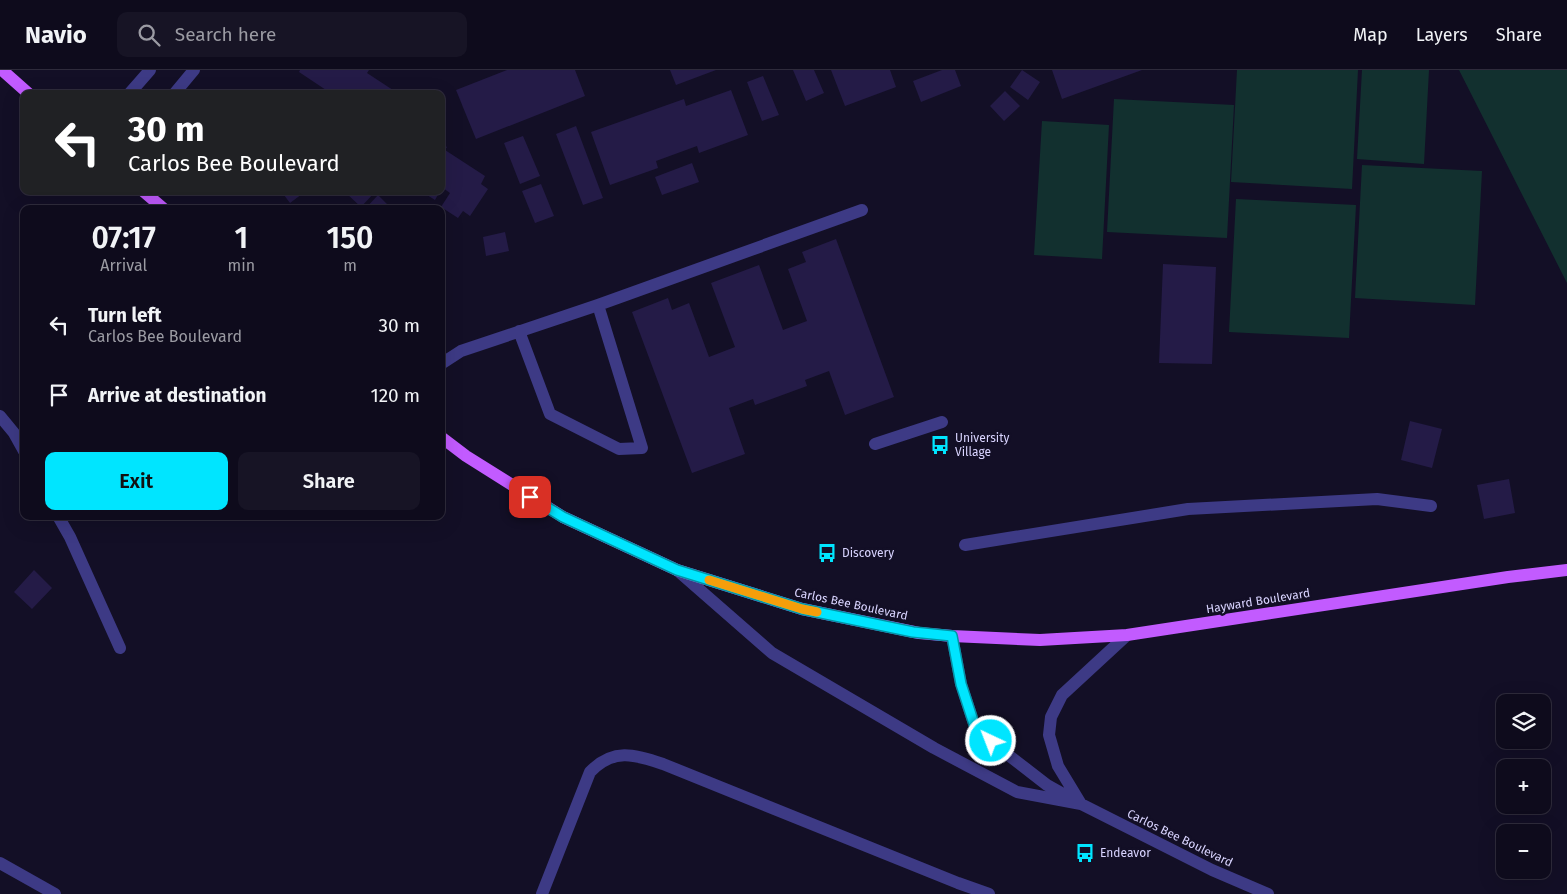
<!DOCTYPE html>
<meta charset="utf-8">
<style>
body{margin:0;font-family:"Fira Sans",sans-serif;background:#171425;color:#f1f3f6;height:100vh;display:flex;flex-direction:column;font-size:19px;white-space:nowrap}
*{box-sizing:border-box;margin:0}
p{font-size:16px;color:#9b9ba3}
.icon{flex:none;width:28px;height:28px;fill:none;stroke:currentColor;stroke-width:2;stroke-linecap:round;stroke-linejoin:round}
.map{position:relative;flex:1;overflow:hidden}
.details{position:absolute;left:20px;top:135px;width:425px;height:315px;display:flex;flex-direction:column;background:#0e0b1c;border-radius:10px;box-shadow:0 5px 20px #0002,0 0 0 1px #2e2b3b}
.details>*{flex:none}
.top-card{position:absolute;left:20px;top:20px;width:425px;height:105px;border-radius:10px;box-shadow:0 5px 20px #0002,0 0 0 1px #2e2b3b;background:#202124;color:#fff;overflow:hidden}
.buttons{position:absolute;left:1496px;top:624px;display:grid;gap:10px}
.buttons a{display:grid;place-items:center;width:55px;height:55px;border-radius:10px;background:#0e0b1c;box-shadow:0 5px 20px #0002,0 0 0 1px #2e2b3b;font-size:25px}
.pin{position:absolute;display:grid;place-items:center;width:42px;height:42px;color:#fff;margin:-21px;border-radius:10px;box-shadow:0 2px 8px #0006}
.me{position:absolute;width:55px;margin:-28px;rotate:317deg;stroke-linejoin:round;filter:drop-shadow(0 0 4px #0008)}
.turn{display:flex;align-items:center;gap:18px;height:105px;padding:0 25px;font-size:22px}
.turn .icon{width:65px;height:65px;stroke-width:2.5}
.turn b{display:block;font-size:35px;line-height:42px}
.eta{display:flex;justify-content:space-evenly;align-items:center;height:85px;text-align:center}
.eta b{font-size:30px;font-weight:600;line-height:35px}
.primary-button{display:flex;gap:10px;margin-top:auto;padding:10px 25px}
.primary-button a{flex:1;height:58px;border-radius:10px;background:#00e5ff;color:#111;font-size:20px;font-weight:600;line-height:58px;text-align:center}
.primary-button a+a{background:#171425;color:#f1f3f6}
ul{padding:0;list-style:none}
li{display:flex;align-items:center;gap:15px;height:70px;padding:0 25px}
li div{flex:1}
li b{display:block;font-size:19px}
li em{font-style:normal}
header{display:flex;align-items:center;gap:30px;box-sizing:border-box;height:70px;padding:0 25px;background:#0e0b1c;border-bottom:1px solid #2e2b3b}
header strong{font-size:24px}
nav{display:flex;gap:28px;margin-inline-start:auto;font-size:18px}
.search{width:350px;height:45px;background:#171425;display:flex;align-items:center;gap:12px;box-sizing:border-box;padding:0 18px;border-radius:10px;color:#9b9ba3;font-size:19px}
.map>svg:first-child{display:block}
.green{fill:#12302f}
.building{fill:#241b47}
.lines{fill:none;stroke-linecap:round;stroke-linejoin:round}
.minor{stroke:#3d3a85;stroke-width:12}
.major{stroke:#c25bff;stroke-width:12}
.route-casing{stroke:#0095a6;stroke-width:12}
.route{stroke:#00e5ff;stroke-width:9}
.slow{stroke:#f59e0b;stroke-width:9}
.labels{text-anchor:middle;dominant-baseline:central;stroke-width:5;stroke-linejoin:round;paint-order:stroke}
.poi-label{font-size:12px;fill:#d9d4ff;stroke:#130f26;text-anchor:start}
.street-label{font-size:12px;fill:#d9d4ff;stroke:#130f26}
</style>
<header>
<strong>Navio</strong>
<div class="search"><svg class="icon" aria-label="search" viewBox="0 0 24 24"><circle cx="10" cy="10" r="6"/><path d="M15 15l6 6"/></svg>Search here</div>
<nav><a>Map</a><a>Layers</a><a>Share</a></nav>
</header>
<div class="map">
<svg width="1567" height="824" viewBox="0 0 1567 824">
<rect width="100%" height="100%" fill="#130f26"/>
<!-- green -->
<path class="green" d="M1237 0H1358L1352 119 1231 112Z
M1362 0H1429L1424 94 1357 89Z
M1459 0H1567V213Z
M1114 29 1234 35 1227 168 1107 162Z
M1042 51 1109 55 1102 189 1034 185Z
M1362 95 1482 101 1475 235 1355 228Z
M1236 129 1356 135 1349 268 1229 262Z"/>
<!-- building -->
<path class="building" d="M300 0H369L367 3 399 24H332L299 2Z
M507 0H575L585 26 476 69 456 20Z
M670 0H716L676 15Z
M793 0H814L824 23 806 31Z
M831 0H890L896 17 845 36Z
M942 0H955L961 16 921 32 913 11Z
M1022 0 1040 12 1028 30 1010 17Z
M1052 0H1142L1062 29Z
M763 6 779 45 762 51 747 12Z
M731 20 748 65 699 83 697 76 656 91 658 98 610 115 591 62 684 29 686 36Z
M1005 21 1020 36 1004 51 990 36Z
M576 56 603 128 583 135 556 64Z
M523 66 540 106 520 114 504 73Z
M441 73 447 77 445 80 485 106 481 114 488 119 470 146 463 141 458 148 441 137 450 123 443 118 441 120Z
M692 93 699 112 662 125 655 107Z
M541 114 554 146 535 153 522 121Z
M281 121H306L290 133Z
M348 121H374L375 122 361 137 346 123Z
M421 121H440L435 130Z
M378 125 392 139H365Z
M505 162 509 181 486 186 483 167Z
M836 169 894 327 845 345 829 301 805 310 807 316 755 335 753 329 729 338 745 384 692 403 632 242 668 228 672 240 689 233 709 287 735 277 711 213 759 195 783 260 807 251 788 199 806 192 802 182Z
M1163 194 1216 197 1212 294 1159 293Z
M1410 351 1442 359 1432 398 1401 390Z
M1509 409 1515 443 1484 449 1477 415Z
M34 500 52 518 32 539 14 522Z"/>
<g class="lines">
<!-- minor -->
<path class="minor" d="M129 24 150 0
M174 24 194 0
M519 261 550 344 619 379 642 378 598 235
M441 294 461 281 598 235 862 140
M0 346 14 363 24 381
M875 374 942 352
M58 446 70 467 120 578
M965 475 1188 439 1377 429 1431 436
M677 500 772 583 934 678 1017 722 1081 734
M952 566 961 614 976 660 1047 715 1081 734 1212 800 1268 824
M1081 734 1058 696 1049 665 1051 647 1062 625 1127 565
M0 793 55 824
M542 824 590 702C613 678 634 684 663 694L958 813 989 824"/>
<!-- major -->
<path class="major" d="M2 0 29 24
M143 121 164 139
M441 367 466 386 563 447 677 500 802 539 919 563 952 566 1040 570 1127 565 1508 507 1567 500"/>
</g>
<g class="lines">
<!-- route casing -->
<g class="route-casing">
<path id="route" d="M530 427 563 447 677 500 802 539 913 562 952 566 961 614 976 660 991 671"/>
</g>
<!-- route -->
<use href="#route" class="route"/>
<!-- slow -->
<path class="slow" d="M709 510 802 539 817 542"/>
</g>
<!-- icons -->
<defs>
<g id="bus-bare" transform="scale(1.5)"><path d="M-5-6H5V4H4V6H2V4H-2V6H-4V4H-5ZM-3.5-4V0h7V-4ZM-3.5 1.2v1.5H-2V1.2ZM2 1.2v1.5H3.5V1.2Z" fill="#00e5ff" stroke="#130f26" stroke-width="2.5" paint-order="stroke"/></g>
</defs>
<g fill-rule="evenodd">
<use href="#bus-bare" x="940" y="375"/>
<use href="#bus-bare" x="827" y="483"/>
<use href="#bus-bare" x="1085" y="783"/>
</g>
<g class="labels">
<!-- poi labels -->
<g class="poi-label">
<text x="955" y="368">University<tspan x="955" dy="14">Village</tspan></text>
<text x="842" y="483">Discovery</text>
<text x="1100" y="783">Endeavor</text>
</g>
<!-- street labels -->
<g class="street-label">
<text transform="translate(1258 531) rotate(-9)">Hayward Boulevard</text>
<text transform="translate(851 534) rotate(12)">Carlos Bee Boulevard</text>
<text transform="translate(1180 768) rotate(26)">Carlos Bee Boulevard</text>
</g>
</g>
</svg>
<div class="buttons">
<a><svg class="icon" aria-label="layers" viewBox="0 0 24 24"><path d="M12 4l9 5-9 5-9-5zM3 14l9 5 9-5"/></svg></a>
<a>+</a>
<a>−</a>
</div>
<div class="pin" style="left:530px;top:427px;background:#d93025"><svg class="icon" aria-label="arrive" viewBox="0 0 24 24"><path d="M6 21V4h12l-3 4 3 4H6"/></svg></div>
<svg class="me" style="left:991px;top:671px" viewBox="-20 -20 40 40"><circle r="17" fill="#00e5ff" stroke="#fff" stroke-width="3"/><path d="M0-11L8 9 0 5-8 9z" fill="#fff"/></svg>
<div class="top-card">
<div class="turn"><svg class="icon" aria-label="left" viewBox="0 0 24 24"><path d="M17 20v-9H6M10 6l-5 5 5 5"/></svg><div><b>30 m</b>Carlos Bee Boulevard</div></div>
</div>
<section class="details">
<div class="eta">
<div><b>07:17</b><p>Arrival</p></div>
<div><b>1</b><p>min</p></div>
<div><b>150</b><p>m</p></div>
</div>
<ul>
<li><svg class="icon" aria-label="left" viewBox="0 0 24 24"><path d="M17 20v-9H6M10 6l-5 5 5 5"/></svg><div><b>Turn left</b><p>Carlos Bee Boulevard</p></div><em>30 m</em></li>
<li><svg class="icon" aria-label="arrive" viewBox="0 0 24 24"><path d="M6 21V4h12l-3 4 3 4H6"/></svg><div><b>Arrive at destination</b></div><em>120 m</em></li>
</ul>
<div class="primary-button"><a>Exit</a><a>Share</a></div>
</section>
</div>
